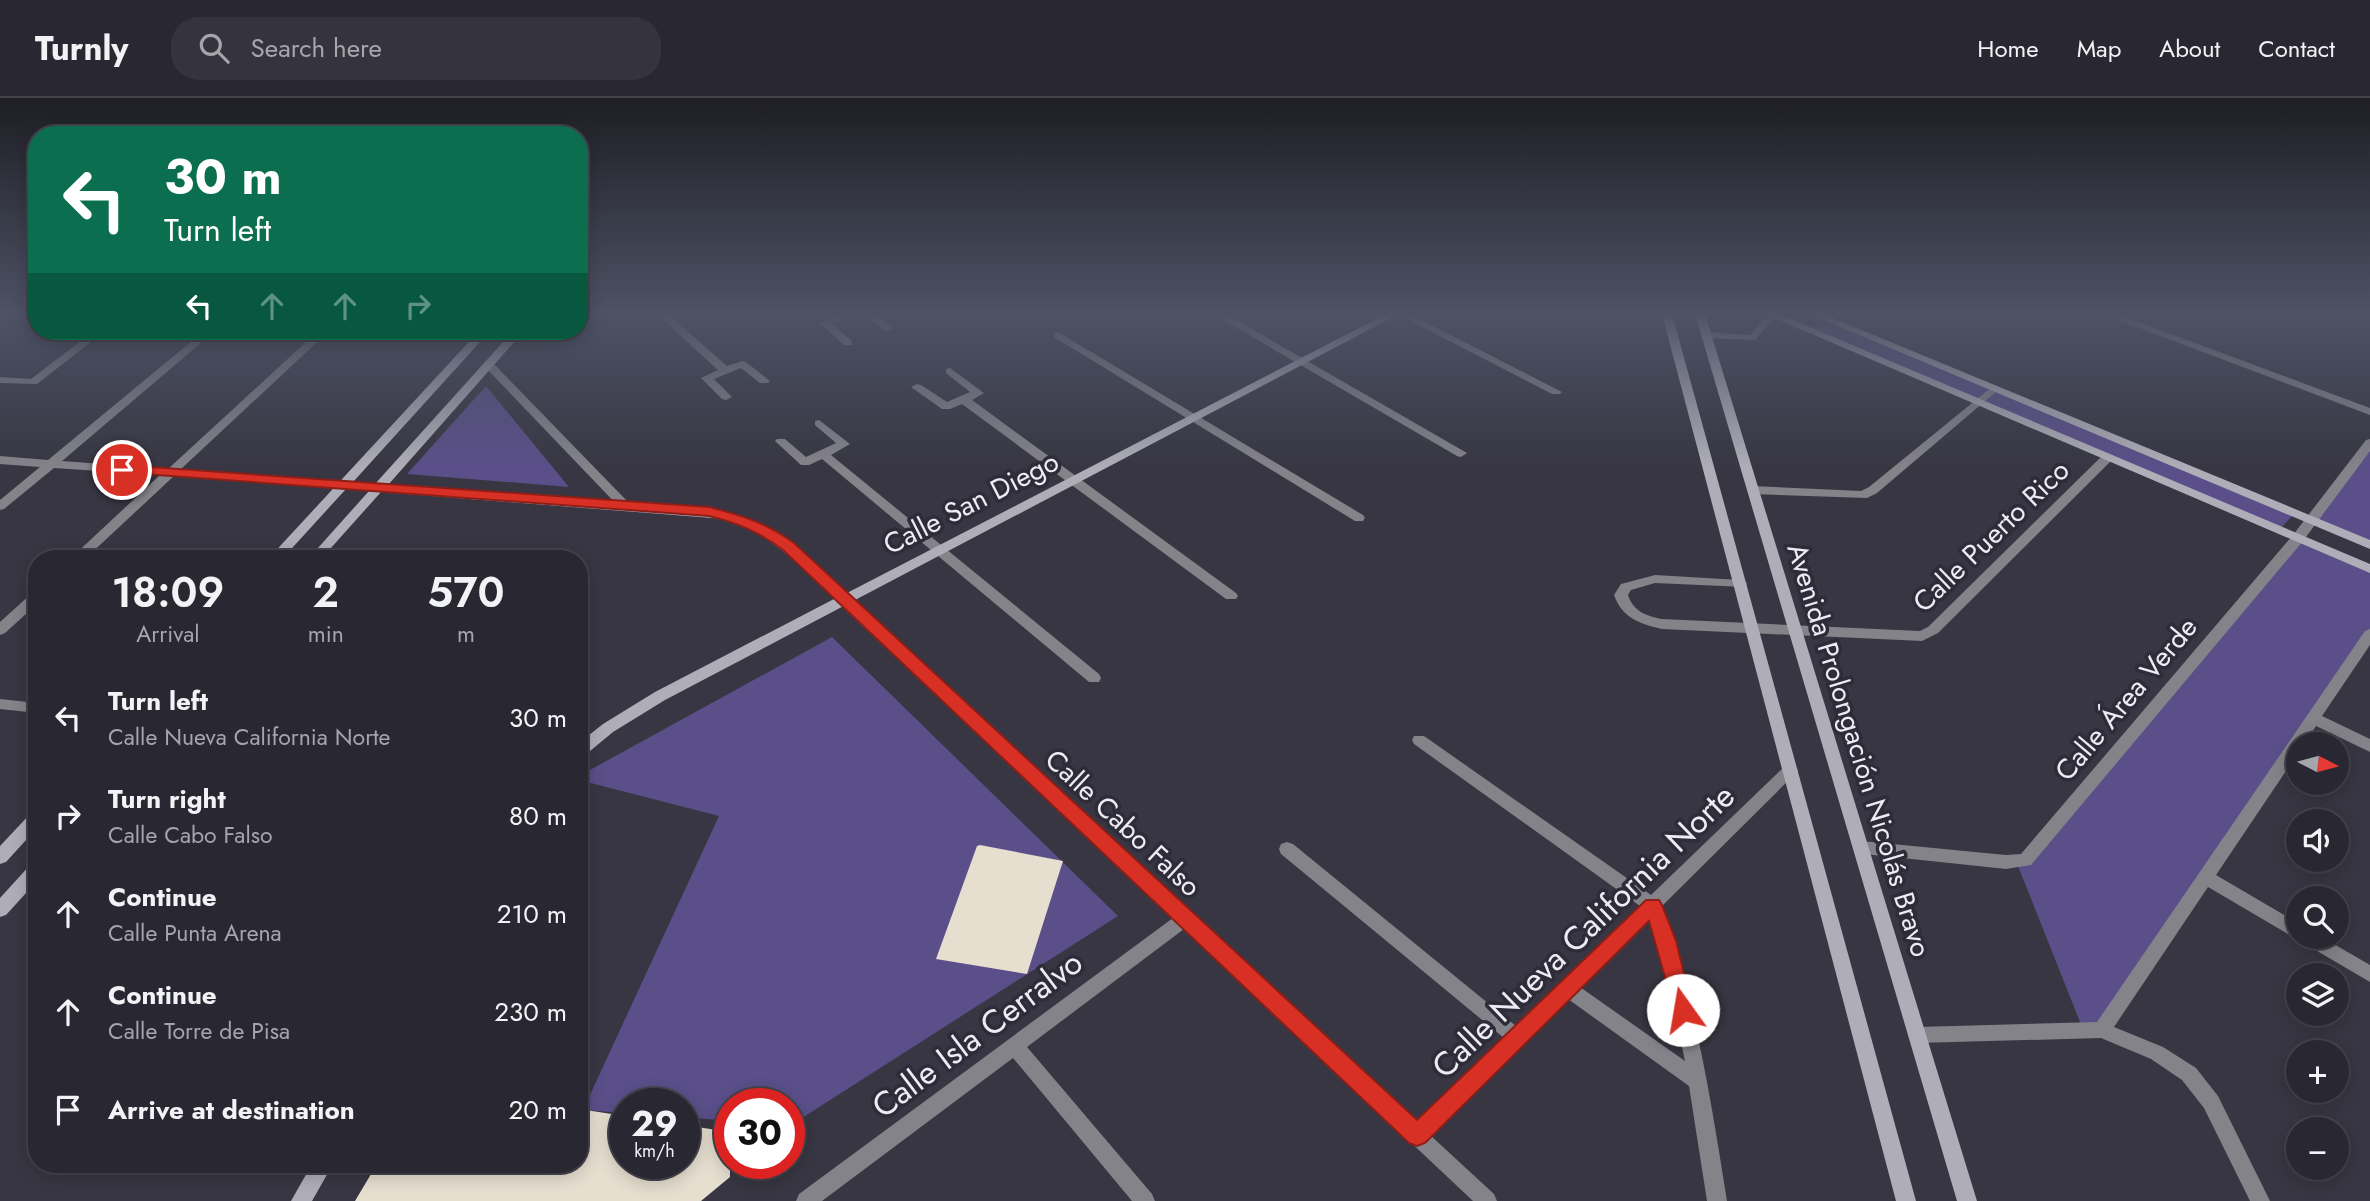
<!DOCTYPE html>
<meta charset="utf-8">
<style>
body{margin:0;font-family:Jost,sans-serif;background:#35343e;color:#f1f3f6;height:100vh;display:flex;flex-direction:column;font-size:26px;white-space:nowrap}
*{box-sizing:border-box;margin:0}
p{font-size:23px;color:#a5a6ac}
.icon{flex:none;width:38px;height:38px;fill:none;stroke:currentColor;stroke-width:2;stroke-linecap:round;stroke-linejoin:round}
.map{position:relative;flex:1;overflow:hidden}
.side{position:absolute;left:28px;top:452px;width:560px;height:623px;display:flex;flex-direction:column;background:#292832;border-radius:28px;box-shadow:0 4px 18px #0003,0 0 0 2px #45444d}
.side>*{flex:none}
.guide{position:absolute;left:28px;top:28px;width:560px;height:214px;border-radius:28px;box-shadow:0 4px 18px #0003,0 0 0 2px #45444d;background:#0b6e4f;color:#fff;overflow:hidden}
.needle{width:46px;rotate:96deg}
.controls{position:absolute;left:2286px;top:634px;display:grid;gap:14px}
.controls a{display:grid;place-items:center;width:63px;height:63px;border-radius:50%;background:#292832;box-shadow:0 4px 18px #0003,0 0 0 2px #45444d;font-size:35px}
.speed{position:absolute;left:609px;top:990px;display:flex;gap:14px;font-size:35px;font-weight:700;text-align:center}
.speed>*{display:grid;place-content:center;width:91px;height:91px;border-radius:50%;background:#292832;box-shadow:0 4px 18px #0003,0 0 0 2px #45444d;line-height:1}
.speed small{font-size:18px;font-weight:400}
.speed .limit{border:10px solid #d22;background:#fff;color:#111}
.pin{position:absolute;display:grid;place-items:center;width:60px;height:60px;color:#fff;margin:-30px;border:4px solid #fff;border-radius:50%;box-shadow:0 2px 7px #0007}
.me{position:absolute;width:77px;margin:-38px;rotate:347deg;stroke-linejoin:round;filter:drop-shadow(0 0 5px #0008)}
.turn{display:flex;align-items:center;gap:24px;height:147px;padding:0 21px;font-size:32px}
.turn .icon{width:91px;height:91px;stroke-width:2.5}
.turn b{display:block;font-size:49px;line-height:60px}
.lanes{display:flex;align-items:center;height:66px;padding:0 21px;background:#0003;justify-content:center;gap:35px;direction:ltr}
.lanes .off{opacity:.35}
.eta{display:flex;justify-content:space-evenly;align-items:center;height:119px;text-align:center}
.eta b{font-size:42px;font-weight:600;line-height:49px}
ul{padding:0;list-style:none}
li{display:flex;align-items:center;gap:21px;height:98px;padding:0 21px}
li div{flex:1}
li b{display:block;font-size:26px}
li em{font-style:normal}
header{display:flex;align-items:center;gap:42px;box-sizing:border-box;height:98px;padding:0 35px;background:#292832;border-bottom:2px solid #45444d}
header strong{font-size:33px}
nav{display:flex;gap:38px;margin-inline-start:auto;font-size:24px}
.search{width:490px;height:63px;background:#35343e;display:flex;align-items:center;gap:18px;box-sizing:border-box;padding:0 24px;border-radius:28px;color:#a5a6ac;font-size:26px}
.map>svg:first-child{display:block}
.green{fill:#5a4f89}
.building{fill:#e6decf}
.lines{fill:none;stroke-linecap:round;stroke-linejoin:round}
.lane{fill:#84838a;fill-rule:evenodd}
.street{fill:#84838a;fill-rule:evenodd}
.secondary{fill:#afaeb8;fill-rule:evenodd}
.route{fill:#d93025;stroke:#8d1f18;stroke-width:2}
.labels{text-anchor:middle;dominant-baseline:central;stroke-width:7;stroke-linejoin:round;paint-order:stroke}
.street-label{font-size:28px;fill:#edecf5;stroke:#2d2c38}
.near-street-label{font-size:33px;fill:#edecf5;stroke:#2d2c38}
</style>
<header>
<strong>Turnly</strong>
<div class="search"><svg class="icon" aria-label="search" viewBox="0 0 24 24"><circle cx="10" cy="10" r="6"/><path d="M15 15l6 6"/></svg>Search here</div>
<nav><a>Home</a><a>Map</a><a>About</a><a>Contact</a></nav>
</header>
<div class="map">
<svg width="2370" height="1103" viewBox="0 0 2370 1103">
<rect width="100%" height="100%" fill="#373642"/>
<!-- green -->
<path class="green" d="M1825 221 1992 290 1977 303 1809 232Z
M486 288 569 389 407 376Z
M1994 291 2294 416 2280 431 1979 303Z
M2370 349V446L2313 422Z
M2298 440 2370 471V536L2102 931 2082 929 2016 763Z
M832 539 1118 818 791 1027 789 1006H730V1023L684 1019V1006H625V1015L583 1012 719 718 579 682V678Z"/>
<!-- building -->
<path class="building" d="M980 747 1063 763 1027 876 936 861 977 748Z
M579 1011 625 1018V1066H684V1027L730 1034V1079L701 1103H355L377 1066H579Z"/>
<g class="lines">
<!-- lane -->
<path class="lane" d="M1768 216H1777L1755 242 1706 240 1701 237 1706 234 1750 237Z"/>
<!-- street -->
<path class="street" d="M657 216H668L727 268 742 263 746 264 770 283 768 285H760L741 270 714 281 732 299 726 302 722 301 701 280 718 272Z
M838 216H853L832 226 852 243V247H844L820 225Z
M863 216H875L893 230 888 233 884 232Z
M1213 216H1226L1467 355 1461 359 1457 358Z
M1397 216H1410L1562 294 1560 296H1552Z
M1566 216H1579L1581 219 1576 222Z
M2102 216H2117L2370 310V317Z
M94 233H105L37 286 0 285V279L31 281Z
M204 233H215L62 363 168 371 318 233H329L181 371 343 383 347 384 349 387 347 390 174 378 86 460H71L160 377 54 370 4 411 0 412V402L40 369 0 366V358L48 362Z
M1058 234 1363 417 1365 420 1363 423H1355L1054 239V235Z
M489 264 493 265 629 405 631 408 629 411H621L485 269 484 267Z
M950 270 984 295 972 302 1236 495 1238 498 1236 501H1226L962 306 950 311H942L911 289 917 286 921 287 947 304 970 294 946 275V271Z
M1993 288 1997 289V293L1877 395 1867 400 1753 396 1747 392 1753 388 1861 393 1869 389Z
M819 322 850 346 831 357 1099 576 1101 580 1099 584H1089L822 361 809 367H801L775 343 777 341H785L806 359 836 345 815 327V323Z
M2370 341V353L2303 443 2031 767 2006 771 1855 755 1853 750 1855 745 1861 743 2006 757 2021 756 2293 437 2366 342Z
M2108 355 2114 359 2112 362 1938 535 1922 543 1662 531C1640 526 1622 520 1614 497L1621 486 1655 477 1740 482 1745 483 1747 486 1745 489 1655 485 1631 492 1628 497C1633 513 1646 518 1662 521L1920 533 1928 529 2104 356Z
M37 494V506L5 535 0 537V524L32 495Z
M844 498 849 500 1417 1024 1504 940 1281 756 1279 751 1281 746 1287 744 1293 746 1516 928 1640 808 1414 646 1412 642 1414 638H1424L1651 797 1785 668H1795L1798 672 1795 676 1661 809C1696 904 1711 1003 1727 1103H1707L1689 988 1568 901 1430 1037 1494 1096 1497 1103H1473L1184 831 1027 949 1152 1096 1155 1103H1132L1013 960 822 1103H796L799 1096 1173 820 839 506 837 503ZM1649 821 1667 879 1685 963 1580 889Z
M2370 531V547L2322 618 2370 641V654L2316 628 2304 646H2298V655L2216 777 2298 825V838H2320L2370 867V884L2208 789 2114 929 2163 949 2196 970 2218 998 2270 1103H2250L2204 1010 2182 982 2151 961 2101 940 1917 945 1911 943 1908 937 1911 931 1917 929 2097 924 2365 533Z
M0 601 37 605V615L0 611Z"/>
<!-- secondary -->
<path class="secondary" d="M1386 216H1399L665 602 613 634 584 658 579 660V645L603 626 655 594 834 501C802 468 770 436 725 421L381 394 322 460H309L369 393 346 391 283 460H269L479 233H490L353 384 375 386 513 233H524L388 387 726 413C775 427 810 461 845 496Z
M1662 216H1672L1916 1103H1896Z
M1695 216H1705L1977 1103H1957Z
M1765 216H1779L2370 466V475Z
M1809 216H1823L2370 442V451Z
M37 713V730L6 764 0 766V748L31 715Z
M37 764V783L6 817 0 819V800L31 766Z
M312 1066H333L312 1103H291Z"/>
</g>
<!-- sky -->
<linearGradient id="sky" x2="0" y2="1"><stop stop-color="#1e1e24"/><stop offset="0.58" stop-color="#4d5265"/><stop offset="1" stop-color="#4d5265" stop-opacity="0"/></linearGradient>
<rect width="2370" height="371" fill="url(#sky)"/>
<!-- route -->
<path class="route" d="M122 367 709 409C741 417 767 425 794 445L1417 1022 1646 802H1659L1662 807 1676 843 1693 912 1690 918 1683 921 1676 918 1649 823 1425 1045 1417 1048 1409 1045 783 452C759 434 738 425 709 418L117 374 115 372Z"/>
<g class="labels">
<!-- street labels -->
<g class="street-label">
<text transform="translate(971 405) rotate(-27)">Calle San Diego</text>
<text transform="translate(1991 438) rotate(-44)">Calle Puerto Rico</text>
<text transform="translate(2126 601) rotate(-50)">Calle Área Verde</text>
<text transform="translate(1859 652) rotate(73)">Avenida Prolongación Nicolás Bravo</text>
<text transform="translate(1123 725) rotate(43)">Calle Cabo Falso</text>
</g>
<!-- near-street labels -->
<g class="near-street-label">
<text transform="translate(1583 833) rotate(-44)">Calle Nueva California Norte</text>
<text transform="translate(977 936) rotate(-37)">Calle Isla Cerralvo</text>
</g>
</g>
</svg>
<div class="controls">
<a><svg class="needle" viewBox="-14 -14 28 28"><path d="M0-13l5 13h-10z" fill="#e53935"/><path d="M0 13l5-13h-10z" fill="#a5a6ac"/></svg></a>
<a><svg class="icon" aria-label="sound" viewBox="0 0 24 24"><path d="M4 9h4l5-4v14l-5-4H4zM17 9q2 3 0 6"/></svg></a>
<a><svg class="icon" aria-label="search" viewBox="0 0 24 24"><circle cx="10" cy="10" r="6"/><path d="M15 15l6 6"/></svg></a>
<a><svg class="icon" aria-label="layers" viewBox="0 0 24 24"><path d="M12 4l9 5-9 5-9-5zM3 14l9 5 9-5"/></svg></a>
<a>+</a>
<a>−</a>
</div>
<div class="speed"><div>29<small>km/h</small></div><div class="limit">30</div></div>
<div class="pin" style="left:122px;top:372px;background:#d93025"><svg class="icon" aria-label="arrive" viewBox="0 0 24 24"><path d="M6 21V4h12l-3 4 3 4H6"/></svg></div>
<svg class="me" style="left:1683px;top:912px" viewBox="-20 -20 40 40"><circle r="19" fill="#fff"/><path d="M0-13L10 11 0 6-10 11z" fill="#d93025"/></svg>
<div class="guide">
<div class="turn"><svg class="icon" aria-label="left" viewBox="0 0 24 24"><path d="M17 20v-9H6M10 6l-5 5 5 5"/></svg><div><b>30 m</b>Turn left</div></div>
<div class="lanes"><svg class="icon" aria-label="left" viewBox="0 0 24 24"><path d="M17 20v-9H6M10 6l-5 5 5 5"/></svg><svg class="icon off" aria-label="ahead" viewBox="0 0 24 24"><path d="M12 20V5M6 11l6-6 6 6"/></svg><svg class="icon off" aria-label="ahead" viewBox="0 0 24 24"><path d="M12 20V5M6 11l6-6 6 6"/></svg><svg class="icon off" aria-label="right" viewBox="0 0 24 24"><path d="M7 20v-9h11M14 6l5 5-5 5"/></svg></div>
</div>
<section class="side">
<div class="eta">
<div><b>18:09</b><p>Arrival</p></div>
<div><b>2</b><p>min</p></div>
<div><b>570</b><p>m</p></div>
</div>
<ul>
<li><svg class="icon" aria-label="left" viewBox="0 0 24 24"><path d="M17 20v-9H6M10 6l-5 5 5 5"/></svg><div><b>Turn left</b><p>Calle Nueva California Norte</p></div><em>30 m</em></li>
<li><svg class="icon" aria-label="right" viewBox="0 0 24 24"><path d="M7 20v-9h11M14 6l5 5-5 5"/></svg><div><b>Turn right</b><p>Calle Cabo Falso</p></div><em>80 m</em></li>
<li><svg class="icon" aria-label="ahead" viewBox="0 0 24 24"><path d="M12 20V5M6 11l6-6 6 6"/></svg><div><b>Continue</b><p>Calle Punta Arena</p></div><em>210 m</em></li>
<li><svg class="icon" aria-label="ahead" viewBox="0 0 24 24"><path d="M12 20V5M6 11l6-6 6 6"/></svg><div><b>Continue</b><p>Calle Torre de Pisa</p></div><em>230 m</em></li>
<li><svg class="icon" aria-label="arrive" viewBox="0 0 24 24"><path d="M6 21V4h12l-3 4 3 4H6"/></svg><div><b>Arrive at destination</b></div><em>20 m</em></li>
</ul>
</section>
</div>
